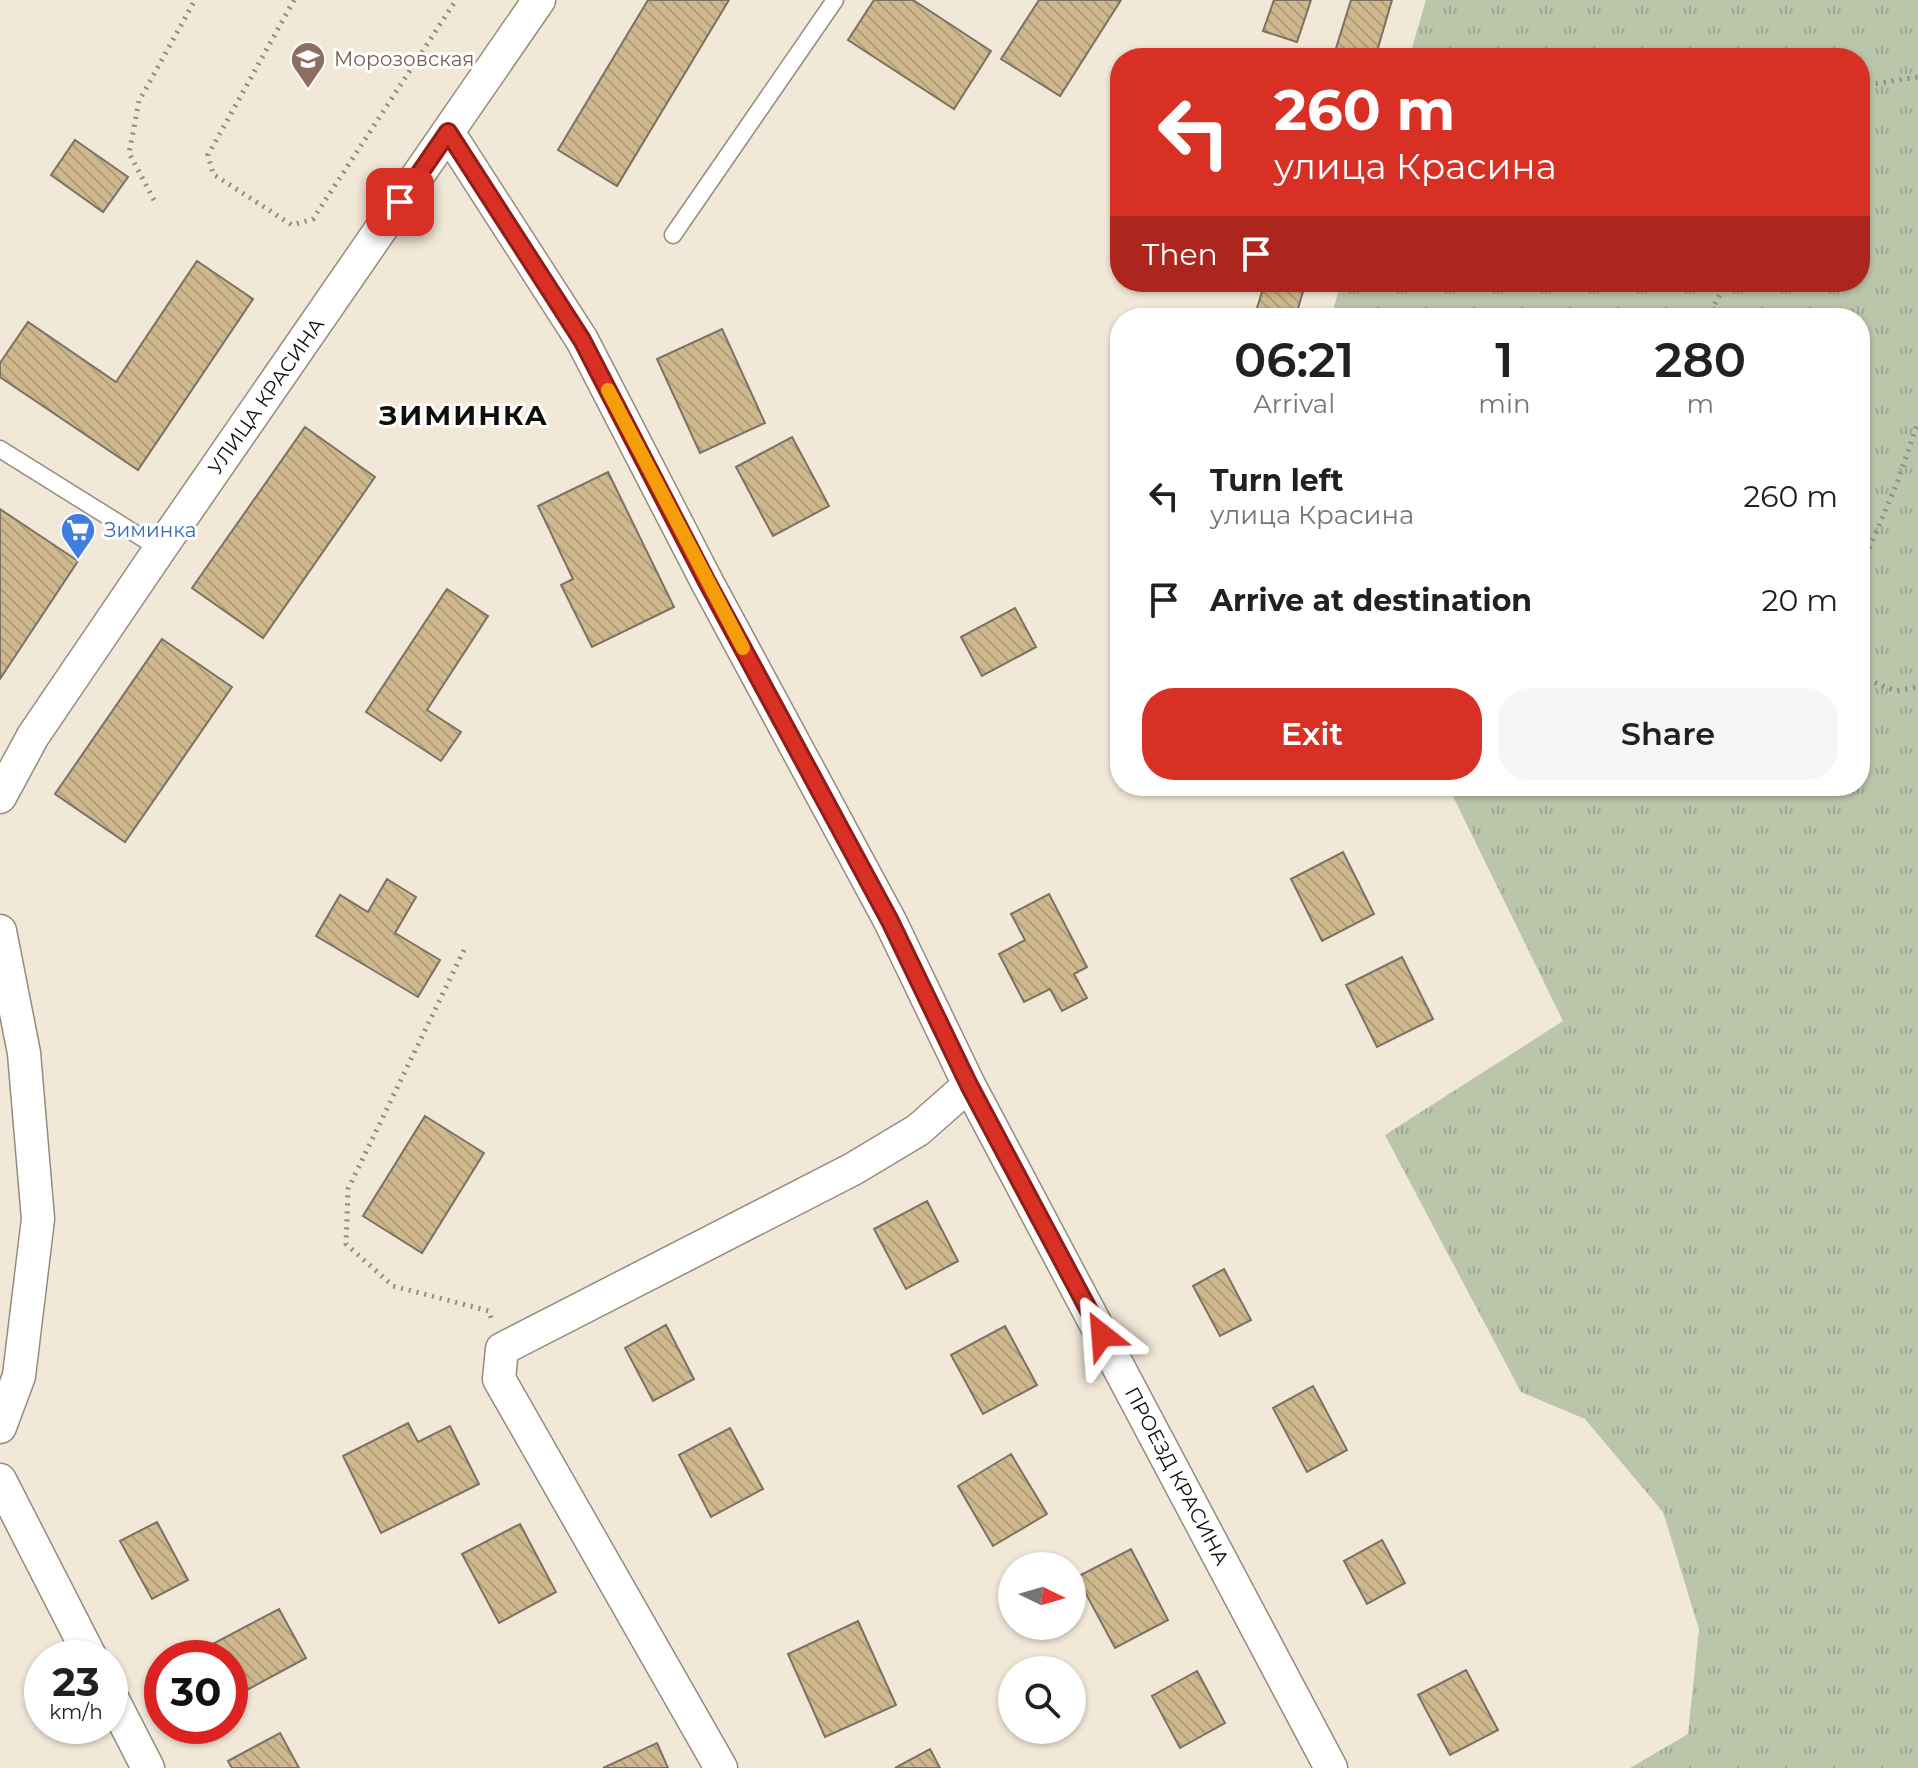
<!DOCTYPE html>
<meta charset="utf-8">
<style>
body{margin:0;font-family:Montserrat,sans-serif;background:#f6f6f6;color:#202124;height:100vh;display:flex;flex-direction:column;font-size:30px;white-space:nowrap}
*{box-sizing:border-box;margin:0}
p{font-size:26px;color:#757577}
.icon{flex:none;width:44px;height:44px;fill:none;stroke:currentColor;stroke-width:2;stroke-linecap:round;stroke-linejoin:round}
.map{position:relative;flex:1;overflow:hidden}
.details{position:absolute;left:1110px;top:308px;width:760px;height:488px;display:flex;flex-direction:column;background:#fff;border-radius:32px;box-shadow:0 2px 6px #0004}
.details>*{flex:none}
.banner{position:absolute;left:1110px;top:48px;width:760px;height:244px;border-radius:32px;box-shadow:0 2px 6px #0004;background:#d93025;color:#fff;overflow:hidden}
.needle{width:52px;rotate:95deg}
.tools{position:absolute;left:998px;top:1552px;display:grid;gap:16px}
.tools a{display:grid;place-items:center;width:88px;height:88px;border-radius:50%;background:#fff;box-shadow:0 2px 6px #0004;font-size:40px}
.speed{position:absolute;left:24px;top:1640px;display:flex;gap:16px;font-size:40px;font-weight:700;text-align:center}
.speed>*{display:grid;place-content:center;width:104px;height:104px;border-radius:50%;background:#fff;box-shadow:0 2px 6px #0004;line-height:1}
.speed small{font-size:20px;font-weight:400}
.speed .limit{border:12px solid #d22;background:#fff;color:#111}
.pin{position:absolute;display:grid;place-items:center;width:68px;height:68px;color:#fff;margin:-34px;border-radius:16px;box-shadow:0 4px 12px #0006}
.me{position:absolute;width:88px;margin:-44px;rotate:332deg;stroke-linejoin:round;filter:drop-shadow(0 0 6px #0008)}
.turn{display:flex;align-items:center;gap:28px;height:168px;padding:0 32px;font-size:36px}
.turn .icon{width:104px;height:104px;stroke-width:2.5}
.turn b{display:block;font-size:56px;line-height:68px}
.then{display:flex;align-items:center;height:76px;padding:0 32px;background:#0003;gap:16px;font-size:30px}
.eta{display:flex;justify-content:space-evenly;align-items:center;height:136px;text-align:center}
.eta b{font-size:48px;font-weight:600;line-height:56px}
.button{display:flex;gap:16px;margin-top:auto;padding:16px 32px}
.button a{flex:1;height:92px;border-radius:32px;background:#d93025;color:#fff;font-size:32px;font-weight:600;line-height:92px;text-align:center}
.button a+a{background:#f6f6f6;color:#202124}
ul{padding:0;list-style:none}
li{display:flex;align-items:center;gap:24px;height:104px;padding:0 32px}
li div{flex:1}
li b{display:block;font-size:30px}
li em{font-style:normal}
.map>svg:first-child{display:block}
.grass{fill:url(#grass-tufts)}
.building{fill:url(#building-back-hatch);stroke:#7a7364;stroke-width:2}
.lines{fill:none;stroke-linecap:round;stroke-linejoin:round}
.service-casing{stroke:#948c7d;stroke-width:19}
.minor-casing{stroke:#948c7d;stroke-width:35}
.path{stroke:#918b80;stroke-width:5;stroke-dasharray:2 6;stroke-linecap:butt}
.service{stroke:#fff;stroke-width:16}
.minor{stroke:#fff;stroke-width:32}
.route-casing{stroke:#8d1f18;stroke-width:20}
.route{stroke:#d93025;stroke-width:14}
.slow{stroke:#f59e0b;stroke-width:14}
.labels{text-anchor:middle;dominant-baseline:central;stroke-width:6;stroke-linejoin:round;paint-order:stroke}
.education-label{font-size:20px;fill:#785e54;stroke:#fff;text-anchor:start}
.street-label{font-size:20px;fill:#110e09;stroke:#fff}
.shop-label{font-size:20px;fill:#366cbe;stroke:#fff;text-anchor:start}
.district-label{font-size:28px;font-weight:bold;letter-spacing:2px;fill:#110e09;stroke:#fff}
</style>
<div class="map">
<svg width="1918" height="1768" viewBox="0 0 1918 1768">
<defs>
<pattern id="grass-tufts" width="24" height="20" patternUnits="userSpaceOnUse" patternTransform="scale(2)"><rect width="24" height="20" fill="#bac5aa"/><path d="M3 7l-1-3M5 7V3M7 7l1-3M15 17l-1-3M17 17v-4M19 17l1-3" fill="none" stroke="#9fa891"/></pattern>
<pattern id="building-back-hatch" width="6" height="6" patternUnits="userSpaceOnUse" patternTransform="scale(2)"><rect width="6" height="6" fill="#cfb88e"/><path d="M-1 5l2 2M0 0l6 6M5-1l2 2" fill="none" stroke="#b19d79"/></pattern>
</defs>
<rect width="100%" height="100%" fill="#f1e8d8"/>
<!-- grass -->
<path class="grass" d="M1426 0H1918V1768H1630L1688 1734 1699 1629 1663 1512 1585 1419 1521 1392 1385 1135 1563 1021 1448 786H1860V318H1331L1341 282H1860V58H1409Z"/>
<!-- building -->
<path class="building" d="M648 0H729L617 186 558 150Z
M874 0H913L991 51 954 109 848 40Z
M1039 0H1121L1060 96 1001 59Z
M1274 0H1311L1297 42 1263 31Z
M1351 0H1392L1375 58H1333Z
M75 140 128 177 103 212 51 175Z
M197 261 253 299 138 470 0 377V363L28 322 116 382Z
M1265 282H1306L1295 318H1254Z
M722 329 765 423 700 453 657 359Z
M305 427 375 477 263 638 192 588Z
M792 437 829 506 773 536 736 467Z
M608 472 674 607 592 647 561 585 573 579 538 506Z
M0 509 78 561 0 679Z
M447 589 488 616 427 710 461 732 441 761 366 712Z
M1015 608 1036 647 982 676 961 637Z
M162 639 232 687 125 842 55 794Z
M1343 852 1374 914 1322 941 1291 879Z
M387 879 416 897 395 933 440 960 418 997 316 936 340 895 368 912Z
M1049 894 1087 967 1074 974 1087 998 1062 1011 1050 989 1024 1002 999 954 1025 940 1011 914Z
M1402 957 1433 1019 1377 1047 1346 985Z
M425 1116 484 1153 422 1253 363 1216Z
M927 1201 958 1261 906 1289 874 1229Z
M1224 1269 1251 1320 1220 1336 1193 1286Z
M666 1325 694 1379 653 1401 625 1348Z
M1005 1326 1037 1385 983 1414 951 1355Z
M1313 1386 1347 1450 1307 1472 1273 1408Z
M408 1423 418 1442 450 1426 479 1484 381 1533 343 1456Z
M730 1428 763 1489 711 1517 679 1455Z
M1011 1454 1047 1514 993 1546 958 1486Z
M157 1522 188 1580 152 1599 120 1541Z
M520 1524 556 1592 499 1623 462 1554Z
M1382 1540 1405 1583 1367 1604 1344 1561Z
M1131 1549 1168 1620 1115 1648 1077 1577Z
M279 1609 306 1658 236 1696 230 1685V1658H216L209 1646Z
M858 1621 896 1705 825 1737 788 1654Z
M1466 1670 1498 1730 1450 1755 1418 1695Z
M1197 1671 1225 1723 1180 1748 1152 1696Z
M280 1733 299 1768H232L228 1761Z
M657 1743 668 1768H603Z
M930 1749 940 1768H895Z"/>
<g class="lines">
<!-- service casing -->
<g class="service-casing">
<path id="service" d="M673 235 835 0
M0 449 160 549"/>
</g>
<!-- minor casing -->
<g class="minor-casing">
<path id="minor" d="M448 132 582 340 707 582 890 921 969 1085 1331 1768
M0 797 33 736 160 549 539 0
M0 931 24 1053 38 1219 19 1376 0 1427
M0 1480 91 1658
M110 1694 148 1768
M721 1768 499 1379 502 1349 853 1169 918 1130 969 1085"/>
</g>
<!-- path -->
<path class="path" d="M294 0 208 155 213 174 292 225 313 219 456 0
M1860 86 1918 77
M154 200 129 153 139 101 195 0
M1707 318 1727 282
M1860 570 1897 483 1918 422
M1860 677 1896 691 1918 687
M464 950 348 1189 346 1244 393 1286 489 1311 491 1318"/>
<!-- service -->
<use href="#service" class="service"/>
<!-- minor -->
<use href="#minor" class="minor"/>
</g>
<g class="lines">
<!-- route casing -->
<g class="route-casing">
<path id="route" d="M400 202 448 132 582 340 707 582 890 921 969 1085 1102 1335"/>
</g>
<!-- route -->
<use href="#route" class="route"/>
<!-- slow -->
<path class="slow" d="M608 390 743 648"/>
</g>
<!-- icons -->
<defs>
<g id="school-pin" transform="scale(1.8)"><path d="M0 17L-7.5 6A9.5 9.5 0 1 1 7.5 6Z" fill="#8d6e63" stroke="#fff"/><path d="M0-5L7-2L0 1L-7-2ZM-4 1L0 2.5L4 1V4Q0 6-4 4Z" fill="#fff"/></g>
<g id="supermarket-pin" transform="scale(1.8)"><path d="M0 17L-7.5 6A9.5 9.5 0 1 1 7.5 6Z" fill="#3f7fe0" stroke="#fff"/><path d="M-6-5.5h2.5l.6 2H6L4.5 2H-2.5L-4.4-4H-6ZM-1.5 3.2a1.3 1.3 0 1 0 .1 0ZM3 3.2a1.3 1.3 0 1 0 .1 0Z" fill="#fff"/></g>
</defs>
<g fill-rule="evenodd">
<use href="#school-pin" x="308" y="59"/>
<use href="#supermarket-pin" x="78" y="530"/>
</g>
<g class="labels">
<!-- education labels -->
<g class="education-label">
<text x="334" y="59">Морозовская</text>
</g>
<!-- street labels -->
<g class="street-label">
<text transform="translate(266 396) rotate(-55)">УЛИЦА КРАСИНА</text>
<text transform="translate(1177 1476) rotate(62)">ПРОЕЗД КРАСИНА</text>
</g>
<!-- shop labels -->
<g class="shop-label">
<text x="104" y="530">Зиминка</text>
</g>
<!-- district labels -->
<g class="district-label">
<text x="464" y="415">ЗИМИНКА</text>
</g>
</g>
</svg>
<div class="tools">
<a><svg class="needle" viewBox="-14 -14 28 28"><path d="M0-13l5 13h-10z" fill="#e53935"/><path d="M0 13l5-13h-10z" fill="#757577"/></svg></a>
<a><svg class="icon" aria-label="search" viewBox="0 0 24 24"><circle cx="10" cy="10" r="6"/><path d="M15 15l6 6"/></svg></a>
</div>
<div class="speed"><div>23<small>km/h</small></div><div class="limit">30</div></div>
<div class="pin" style="left:400px;top:202px;background:#d93025"><svg class="icon" aria-label="arrive" viewBox="0 0 24 24"><path d="M6 21V4h12l-3 4 3 4H6"/></svg></div>
<svg class="me" style="left:1102px;top:1335px" viewBox="-20 -20 40 40"><path d="M0-17L14 15 0 8-14 15z" fill="#d93025" stroke="#fff" stroke-width="4"/></svg>
<div class="banner">
<div class="turn"><svg class="icon" aria-label="left" viewBox="0 0 24 24"><path d="M17 20v-9H6M10 6l-5 5 5 5"/></svg><div><b>260 m</b>улица Красина</div></div>
<div class="then">Then<svg class="icon" aria-label="arrive" viewBox="0 0 24 24"><path d="M6 21V4h12l-3 4 3 4H6"/></svg></div>
</div>
<section class="details">
<div class="eta">
<div><b>06:21</b><p>Arrival</p></div>
<div><b>1</b><p>min</p></div>
<div><b>280</b><p>m</p></div>
</div>
<ul>
<li><svg class="icon" aria-label="left" viewBox="0 0 24 24"><path d="M17 20v-9H6M10 6l-5 5 5 5"/></svg><div><b>Turn left</b><p>улица Красина</p></div><em>260 m</em></li>
<li><svg class="icon" aria-label="arrive" viewBox="0 0 24 24"><path d="M6 21V4h12l-3 4 3 4H6"/></svg><div><b>Arrive at destination</b></div><em>20 m</em></li>
</ul>
<div class="button"><a>Exit</a><a>Share</a></div>
</section>
</div>
